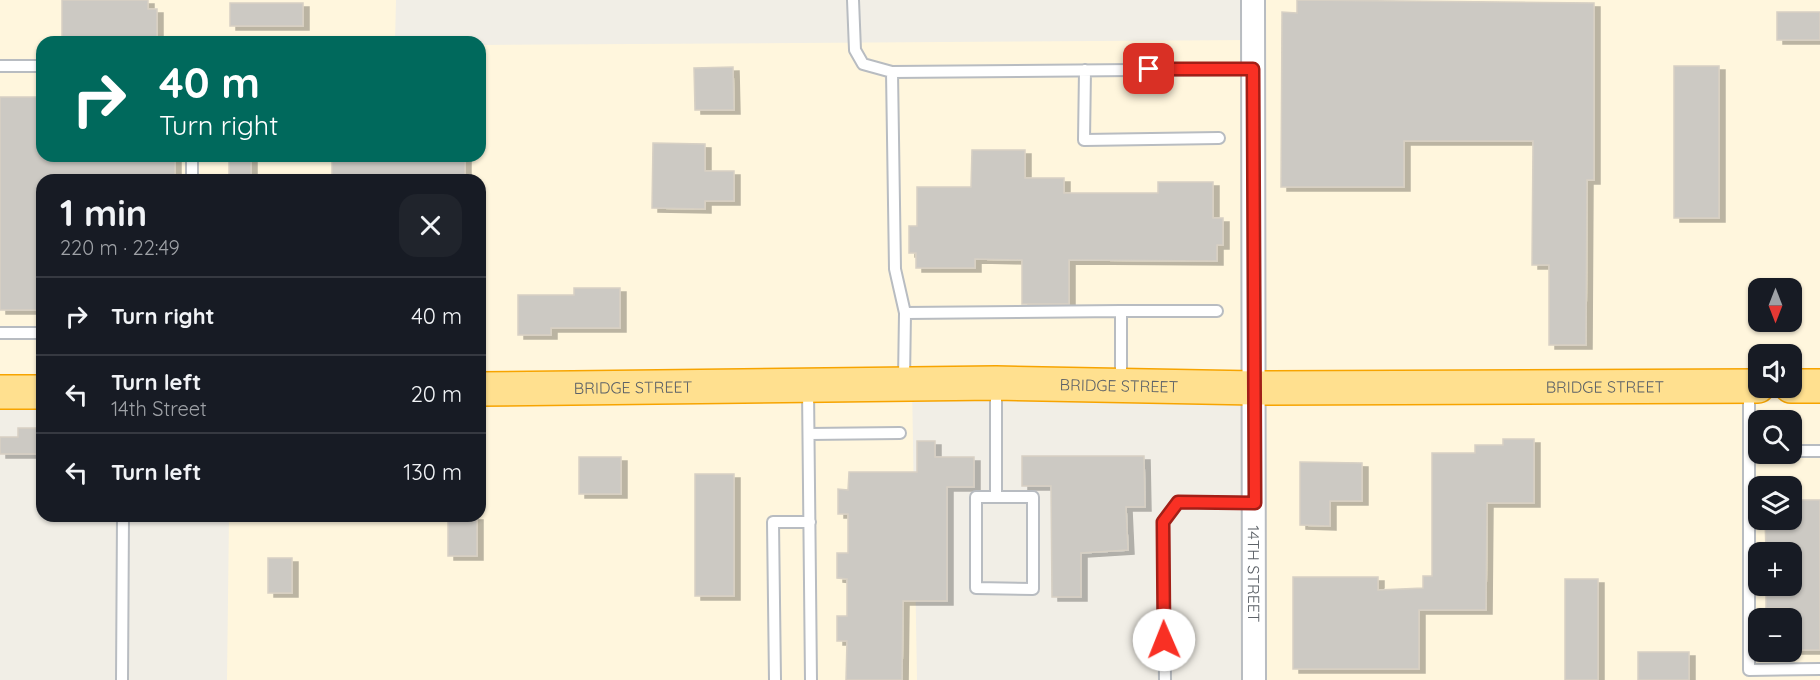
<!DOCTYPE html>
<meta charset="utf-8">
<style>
body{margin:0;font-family:Quicksand,sans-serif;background:#20242c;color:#f1f3f6;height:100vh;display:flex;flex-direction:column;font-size:22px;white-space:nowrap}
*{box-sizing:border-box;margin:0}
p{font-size:20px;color:#9ea1a6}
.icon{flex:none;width:33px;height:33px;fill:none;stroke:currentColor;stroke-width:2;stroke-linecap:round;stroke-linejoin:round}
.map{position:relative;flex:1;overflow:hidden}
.panel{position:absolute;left:36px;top:174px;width:450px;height:348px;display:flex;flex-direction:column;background:#171b24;border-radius:18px;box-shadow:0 2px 4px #0004}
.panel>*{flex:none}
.banner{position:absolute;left:36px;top:36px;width:450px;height:126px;border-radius:18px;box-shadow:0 2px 4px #0004;background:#00695c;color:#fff;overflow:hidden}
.needle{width:39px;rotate:180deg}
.fabs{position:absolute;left:1748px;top:278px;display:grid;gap:12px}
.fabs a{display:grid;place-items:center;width:54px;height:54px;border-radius:12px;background:#171b24;box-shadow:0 2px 4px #0004;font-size:30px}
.pin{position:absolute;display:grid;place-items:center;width:51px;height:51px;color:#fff;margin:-26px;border-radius:12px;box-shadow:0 3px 9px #0006}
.me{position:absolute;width:66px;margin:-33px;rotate:359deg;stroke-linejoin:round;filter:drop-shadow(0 0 4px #0008)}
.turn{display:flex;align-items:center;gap:21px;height:126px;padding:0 24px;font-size:27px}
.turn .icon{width:78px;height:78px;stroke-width:2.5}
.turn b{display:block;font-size:42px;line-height:51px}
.round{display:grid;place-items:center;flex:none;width:63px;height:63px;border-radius:18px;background:#20242c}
.summary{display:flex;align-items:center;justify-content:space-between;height:102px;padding:0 24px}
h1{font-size:36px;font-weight:800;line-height:45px}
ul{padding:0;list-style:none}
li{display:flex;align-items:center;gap:18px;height:78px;padding:0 24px;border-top:2px solid #363941}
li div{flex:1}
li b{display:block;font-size:22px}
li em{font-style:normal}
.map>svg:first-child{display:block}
.commercial{fill:#fff6dd;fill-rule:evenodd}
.building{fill:#ccc9c3;stroke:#d7d0c4;stroke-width:1.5;filter:url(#shadow)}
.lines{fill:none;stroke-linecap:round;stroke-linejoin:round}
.lane-casing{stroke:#b8bcc1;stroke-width:14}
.street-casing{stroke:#b8bcc1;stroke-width:26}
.highway-casing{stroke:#f7a400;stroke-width:36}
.lane{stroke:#fff;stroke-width:10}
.street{stroke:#fff;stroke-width:22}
.highway{stroke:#ffe08f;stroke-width:33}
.route-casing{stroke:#a21f17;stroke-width:15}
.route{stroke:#f93024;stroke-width:10}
.labels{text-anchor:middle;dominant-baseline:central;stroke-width:4.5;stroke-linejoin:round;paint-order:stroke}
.street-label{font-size:16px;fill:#5d6268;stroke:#fff}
</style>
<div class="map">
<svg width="1820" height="680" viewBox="0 0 1820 680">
<defs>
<filter id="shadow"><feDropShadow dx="6" dy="4" stdDeviation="0" flood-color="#0004"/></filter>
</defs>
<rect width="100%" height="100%" fill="#f1eee6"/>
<!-- commercial -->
<path class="commercial" d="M0 0H396L395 42H42V156H480V45L1253 40V0H1820V680H1254L1255 388 912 384 917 680H227L229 516H480V180H42V392H0ZM1758 288H1791V321H1758ZM1758 354H1791V387H1758ZM1758 420H1791V453H1758ZM1758 486H1791V519H1758ZM1758 552H1791V585H1758ZM1758 618H1791V651H1758Z"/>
<!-- building -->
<path class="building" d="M62 0H148V9H157V42H62Z
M1297 0 1594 3V180H1587L1586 345H1549V265H1532L1533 141H1404V187H1281L1282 12 1297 13Z
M230 3H303V26H230Z
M1777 12H1820V40H1777Z
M1674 66H1719V218H1674Z
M733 67 734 110H695L694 68Z
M0 97H42V156H175V180H42V310H0Z
M653 143 705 144V171H734V201H705V209L652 208Z
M972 150H1025V178H1064V193H1158V182H1213V218H1223V245H1217V261L1069 260V304H1022V260L975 259V268H916V253H909V226H917V187H971Z
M229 156H251V180H229Z
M332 156H465V180H332Z
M574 288H620V328H551V335H518V295H574Z
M18 428H42V454H0V437H18Z
M1503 439H1534V503H1487L1486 610H1419V669H1293V577H1378V590L1423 588V576H1432V453H1475V445H1503Z
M917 441H935V457H974V487H947V601H903L902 680H846L847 641H837V616H847V579L837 578V553H848V514H838V489L848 490 849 472H917Z
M1022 456H1144L1145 507H1126L1128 550 1081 553V597H1052L1051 486H1022Z
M579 457H621V494H579Z
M1300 462 1362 463V501H1330V526L1300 525Z
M695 474H734V596H695Z
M1791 500H1820V650H1791L1789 608H1766V585H1791V552H1766L1765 519H1791Z
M448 516H477V556H448Z
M268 558H292V593H268Z
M1565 579H1598V680H1565Z
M1638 652H1689V680H1638Z"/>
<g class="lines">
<!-- lane casing -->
<g class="lane-casing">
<path id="lane" d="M853 0 855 50 863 64 892 72
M0 66H42
M1085 70 1084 140 1219 138
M192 180V156
M1121 311H1217
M905 313 895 269 892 72 1253 69
M0 333H42
M904 379 905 313 1121 311V382
M808 389 811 680
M1749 389V670L1820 669
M809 434 900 433
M1791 451H1820
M996 497H1033V589L976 588V497H996V386
M122 680 123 516
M775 680 773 522H810
M1165 680 1163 522 1178 502 1254 503"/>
</g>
<!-- street casing -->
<g class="street-casing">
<g id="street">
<path id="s1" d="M1253 0 1254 680"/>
</g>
</g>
<!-- highway casing -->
<g class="highway-casing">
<g id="highway">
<path d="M1791 386H1820"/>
<path id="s2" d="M480 389 996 383 1255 388 1758 386"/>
<path d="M0 392H42"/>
</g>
</g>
<!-- lane -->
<use href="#lane" class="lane"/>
<!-- street -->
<use href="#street" class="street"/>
<!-- highway -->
<use href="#highway" class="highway"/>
</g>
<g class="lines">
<!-- route casing -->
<g class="route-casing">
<path id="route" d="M1149 69H1253L1255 503 1178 502 1163 522 1164 640"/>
</g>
<!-- route -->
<use href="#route" class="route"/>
</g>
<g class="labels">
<!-- street labels -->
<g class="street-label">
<text stroke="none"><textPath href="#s2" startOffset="639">BRIDGE STREET</textPath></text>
<text stroke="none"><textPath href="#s2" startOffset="153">BRIDGE STREET</textPath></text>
<text stroke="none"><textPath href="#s2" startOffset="1125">BRIDGE STREET</textPath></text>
<text stroke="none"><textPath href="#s1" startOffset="574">14TH STREET</textPath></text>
</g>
</g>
</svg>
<div class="fabs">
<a><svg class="needle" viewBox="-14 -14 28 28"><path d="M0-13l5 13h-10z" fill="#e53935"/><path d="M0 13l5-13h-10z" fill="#9ea1a6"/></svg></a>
<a><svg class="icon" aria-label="sound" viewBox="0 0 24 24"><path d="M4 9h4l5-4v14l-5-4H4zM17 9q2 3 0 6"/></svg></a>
<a><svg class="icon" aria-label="search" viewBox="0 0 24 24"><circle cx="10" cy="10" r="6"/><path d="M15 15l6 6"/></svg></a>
<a><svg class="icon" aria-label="layers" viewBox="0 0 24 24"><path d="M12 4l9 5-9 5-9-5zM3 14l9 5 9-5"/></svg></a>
<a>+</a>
<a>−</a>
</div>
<div class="pin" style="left:1149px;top:69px;background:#d93025"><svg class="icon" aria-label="arrive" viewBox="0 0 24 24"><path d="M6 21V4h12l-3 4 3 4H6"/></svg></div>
<svg class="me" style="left:1164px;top:640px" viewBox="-20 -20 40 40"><circle r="19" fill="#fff"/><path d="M0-13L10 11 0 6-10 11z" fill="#f93024"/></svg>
<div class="banner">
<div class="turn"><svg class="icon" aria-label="right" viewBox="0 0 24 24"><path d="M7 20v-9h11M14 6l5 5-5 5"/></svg><div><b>40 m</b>Turn right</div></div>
</div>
<section class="panel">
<div class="summary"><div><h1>1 min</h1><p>220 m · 22:49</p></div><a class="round"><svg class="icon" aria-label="close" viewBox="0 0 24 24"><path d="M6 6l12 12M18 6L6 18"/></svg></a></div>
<ul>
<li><svg class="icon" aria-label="right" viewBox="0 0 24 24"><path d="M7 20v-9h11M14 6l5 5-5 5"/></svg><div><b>Turn right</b></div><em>40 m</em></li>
<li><svg class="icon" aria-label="left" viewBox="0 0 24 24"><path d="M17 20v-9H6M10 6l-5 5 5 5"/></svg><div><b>Turn left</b><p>14th Street</p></div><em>20 m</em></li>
<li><svg class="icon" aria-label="left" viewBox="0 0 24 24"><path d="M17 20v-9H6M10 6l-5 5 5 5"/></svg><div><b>Turn left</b></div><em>130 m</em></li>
</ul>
</section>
</div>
